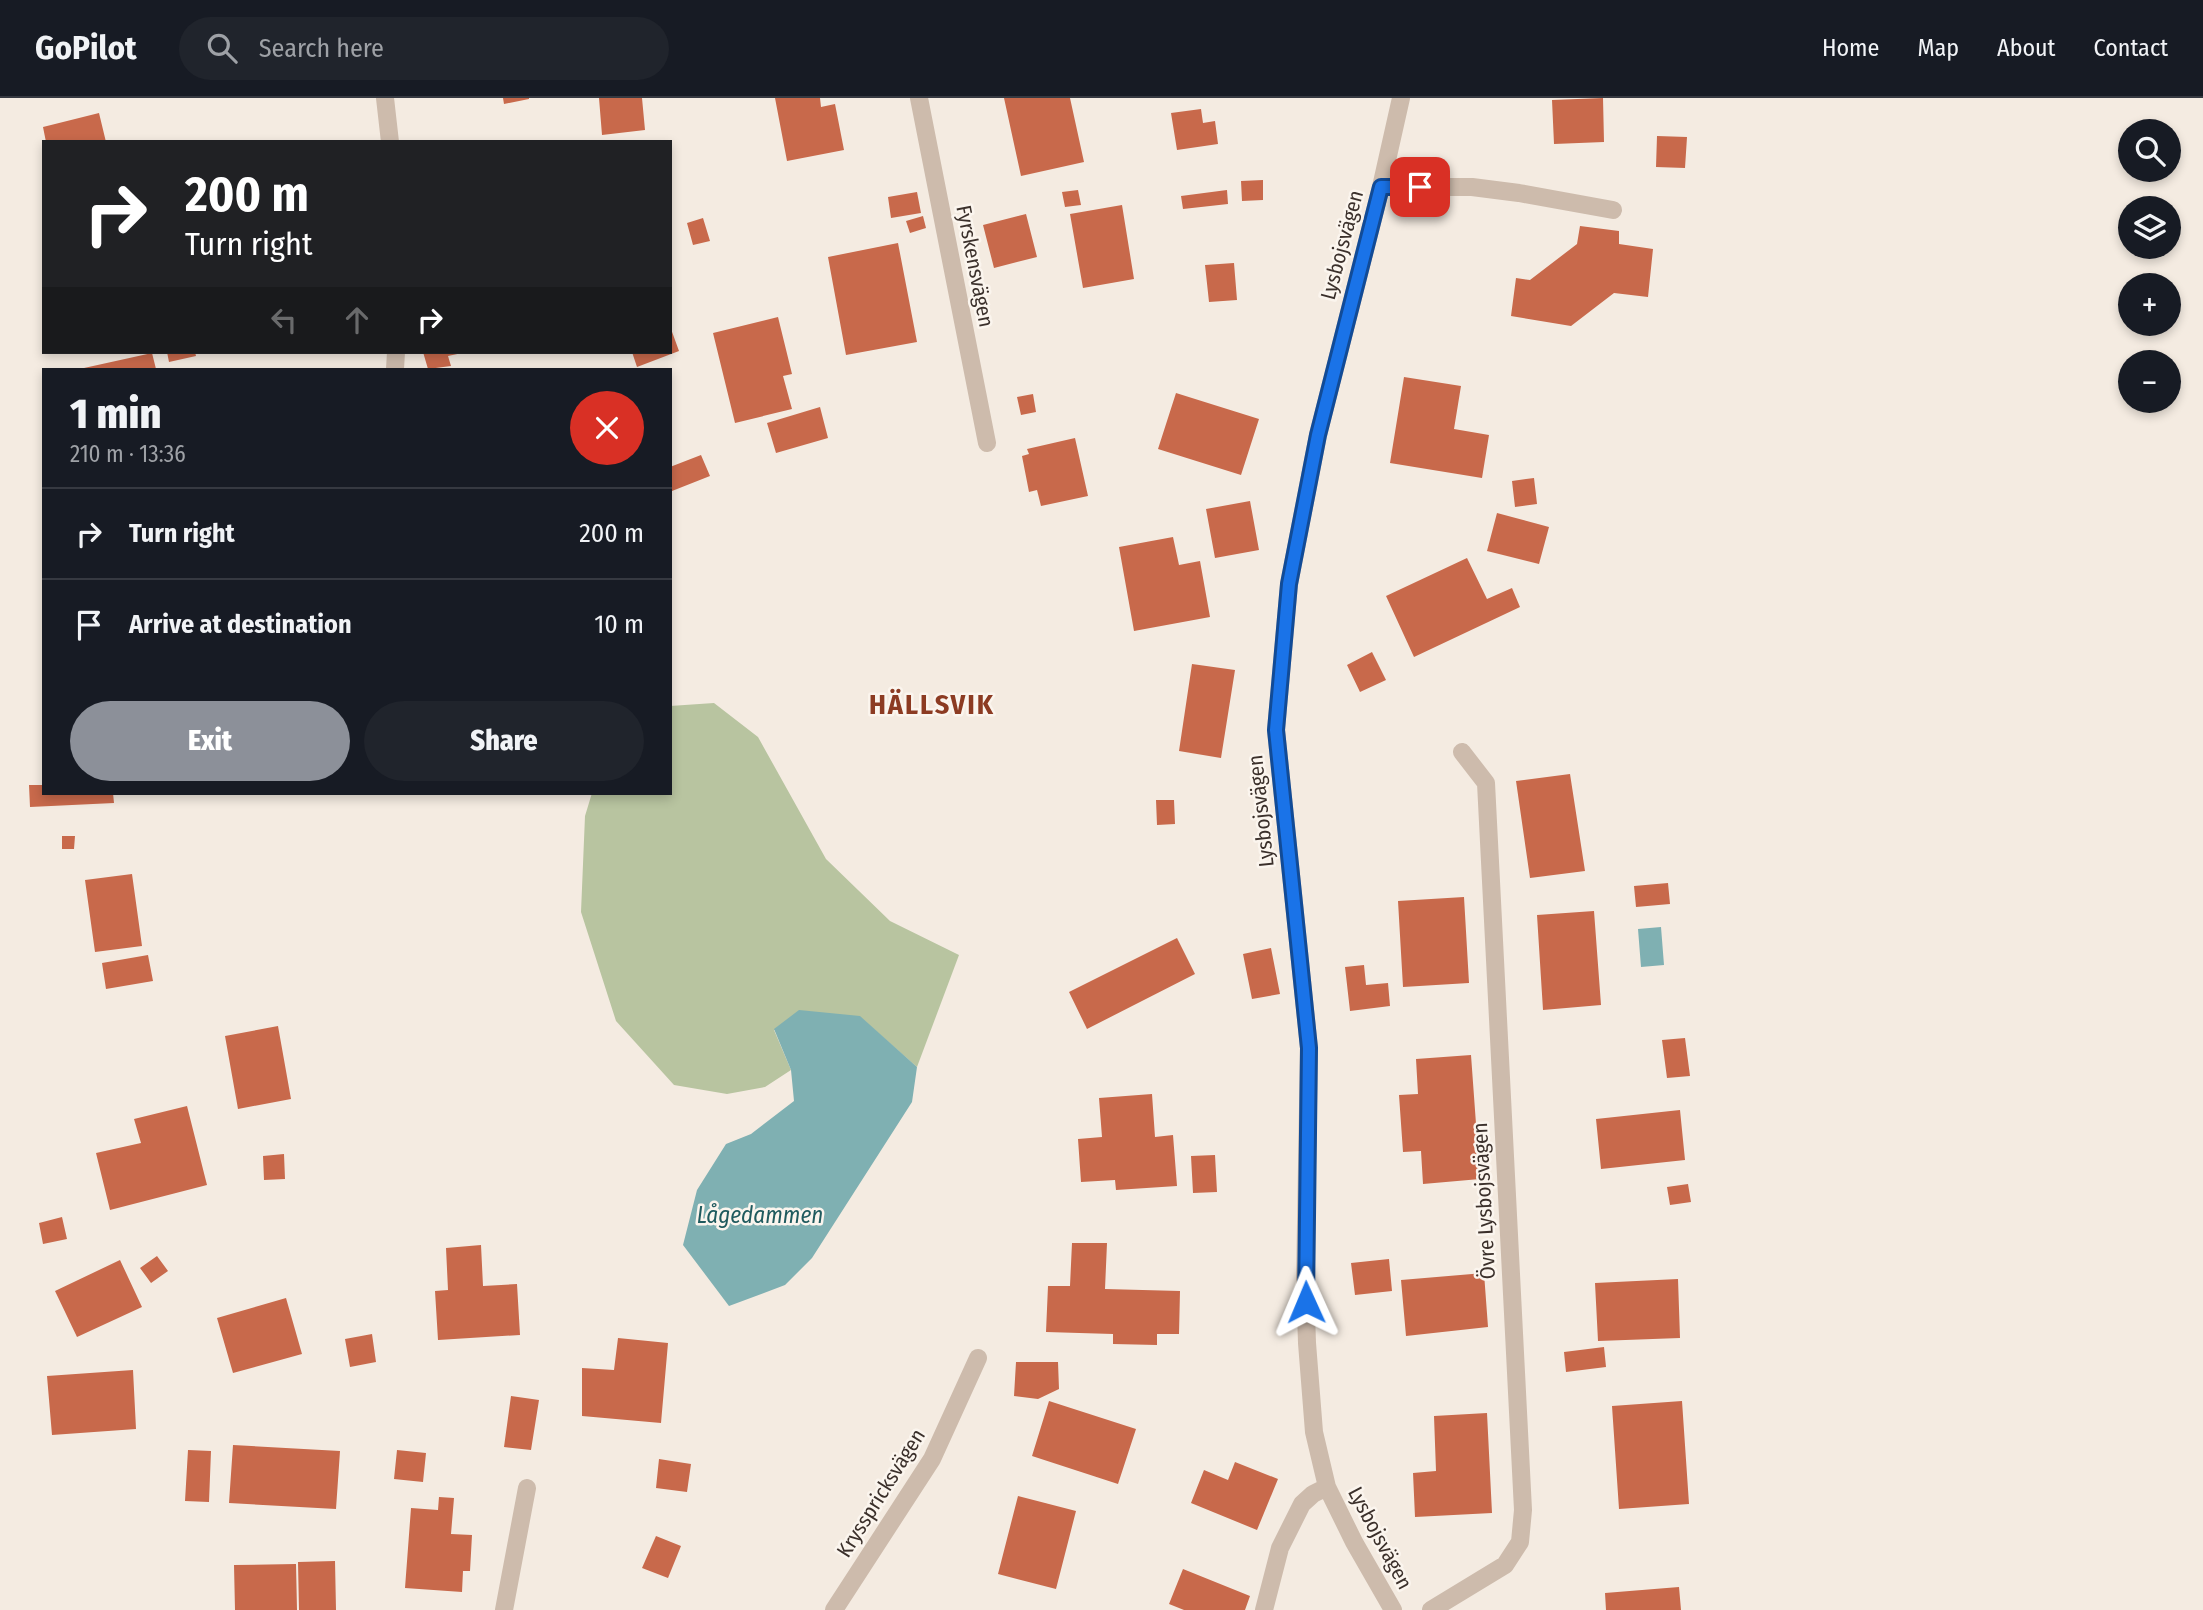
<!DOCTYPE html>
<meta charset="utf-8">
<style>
body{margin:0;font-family:"Fira Sans Condensed",sans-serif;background:#20242c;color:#f1f3f6;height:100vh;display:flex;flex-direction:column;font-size:26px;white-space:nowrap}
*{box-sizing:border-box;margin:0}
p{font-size:23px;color:#9ea1a6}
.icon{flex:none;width:38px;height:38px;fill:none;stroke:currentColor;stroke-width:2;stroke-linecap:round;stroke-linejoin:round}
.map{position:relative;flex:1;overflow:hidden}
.panel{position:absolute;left:42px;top:270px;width:630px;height:427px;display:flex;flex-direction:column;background:#171b24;border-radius:0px;box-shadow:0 4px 10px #0003}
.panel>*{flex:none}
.banner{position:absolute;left:42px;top:42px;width:630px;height:214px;border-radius:0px;box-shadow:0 4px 10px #0003;background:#202124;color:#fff;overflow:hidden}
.controls{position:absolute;left:2118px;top:21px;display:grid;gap:14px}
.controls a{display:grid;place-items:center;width:63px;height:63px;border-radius:50%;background:#171b24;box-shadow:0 4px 10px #0003;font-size:35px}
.pin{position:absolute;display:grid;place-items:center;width:60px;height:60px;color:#fff;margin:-30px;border-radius:14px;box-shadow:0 4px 10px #0006}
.me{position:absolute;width:77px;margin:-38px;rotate:359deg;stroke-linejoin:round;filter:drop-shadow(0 0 5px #0008)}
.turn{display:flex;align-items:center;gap:24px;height:147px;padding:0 28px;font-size:32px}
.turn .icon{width:91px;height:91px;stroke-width:2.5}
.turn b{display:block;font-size:49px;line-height:60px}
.lanes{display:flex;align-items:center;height:66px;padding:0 28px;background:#0003;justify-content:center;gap:35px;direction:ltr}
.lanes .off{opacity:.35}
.round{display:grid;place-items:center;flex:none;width:74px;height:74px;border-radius:37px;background:#20242c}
.overview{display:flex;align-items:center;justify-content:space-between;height:119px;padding:0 28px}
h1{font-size:42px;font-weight:800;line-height:52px}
.action{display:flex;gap:14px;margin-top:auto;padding:14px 28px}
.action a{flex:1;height:80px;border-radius:42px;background:#8c9099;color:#fff;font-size:28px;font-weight:800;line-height:80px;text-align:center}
.action a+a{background:#20242c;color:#f1f3f6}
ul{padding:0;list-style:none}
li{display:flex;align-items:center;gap:21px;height:91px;padding:0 28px;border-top:2px solid #363941}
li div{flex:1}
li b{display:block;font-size:26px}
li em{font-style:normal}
header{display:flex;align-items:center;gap:42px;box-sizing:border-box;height:98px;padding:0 35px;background:#171b24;border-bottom:2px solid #363941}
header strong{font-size:33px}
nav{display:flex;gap:38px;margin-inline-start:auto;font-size:24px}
.search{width:490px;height:63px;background:#20242c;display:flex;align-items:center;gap:18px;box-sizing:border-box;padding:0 24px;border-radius:38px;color:#9ea1a6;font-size:26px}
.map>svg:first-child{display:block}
.green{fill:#b8c4a0}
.water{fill:#7fb0b2}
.building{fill:#c8694b}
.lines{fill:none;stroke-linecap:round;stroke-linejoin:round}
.minor{stroke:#cdbbac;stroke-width:18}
.route-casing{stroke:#114b97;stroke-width:18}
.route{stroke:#1a73e8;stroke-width:12}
.labels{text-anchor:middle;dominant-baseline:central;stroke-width:5;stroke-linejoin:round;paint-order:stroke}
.street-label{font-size:21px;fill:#3b302b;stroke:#fbf5ee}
.water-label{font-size:23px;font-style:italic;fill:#1f5a5e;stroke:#fbf5ee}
.district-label{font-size:28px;font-weight:bold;letter-spacing:2px;fill:#8c3b22;stroke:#fbf5ee}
</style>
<header>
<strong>GoPilot</strong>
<div class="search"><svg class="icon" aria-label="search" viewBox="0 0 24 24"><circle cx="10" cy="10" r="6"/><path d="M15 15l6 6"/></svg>Search here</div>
<nav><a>Home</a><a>Map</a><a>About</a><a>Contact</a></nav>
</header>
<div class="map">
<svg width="2203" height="1512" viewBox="0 0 2203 1512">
<rect width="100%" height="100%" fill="#f4ebe1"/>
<!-- green -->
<path class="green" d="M714 605 758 639 826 761 890 823 959 857 917 969 860 919 774 932 791 972 765 989 727 996 674 987 616 923 581 814 585 718 592 695H670V608Z"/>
<!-- water -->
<path class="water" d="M1661 829 1664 867 1641 869 1638 831Z
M799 912 860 918 917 969 912 1004 812 1160 785 1187 729 1208 683 1147 697 1092 726 1046 751 1036 794 1003 791 972 774 931Z"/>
<!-- building -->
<path class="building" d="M503 0H529V1L504 6Z
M599 0H642L645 32 602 37Z
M775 0H820L821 9 835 6 844 52 787 63Z
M1004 0H1070L1084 64 1021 78Z
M1603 0 1604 44 1554 46 1552 2Z
M1201 11 1203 25 1215 23 1218 46 1177 52 1171 15Z
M99 15 106 44H46L43 29Z
M1657 38 1687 39 1685 70 1656 69Z
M1263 82V102L1242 103 1241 83Z
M1078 92 1081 107 1065 109 1062 94Z
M1227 92 1228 106 1183 111 1181 98Z
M917 94 921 115 891 120 888 99Z
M1122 107 1134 181 1083 190 1070 116Z
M1026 116 1037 159 994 170 983 127Z
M923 118 926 130 910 135 906 123Z
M703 120 710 143 693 147 687 125Z
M1580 128 1619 133V146L1653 151 1648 199 1614 195 1571 228 1511 218 1516 180 1530 182 1577 146Z
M898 145 917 244 846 257 828 159Z
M1234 165 1237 202 1209 204 1205 167Z
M778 219 792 276 783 278 792 311 735 325 713 235Z
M671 231 679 253 637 269 632 254H670Z
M167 254H195L196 258 169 264Z
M423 254H462V255L448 258 451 268 428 271Z
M152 255 156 271H84V270Z
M1404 279 1461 288 1454 331 1489 337 1482 380 1390 365Z
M1176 295 1259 321 1241 377 1158 351Z
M1033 296 1036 314 1021 317 1017 299Z
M820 309 828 340 776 355 767 325Z
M1075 340 1088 398 1041 408 1037 392 1029 394 1022 358 1029 356 1027 351Z
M701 357 710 378 672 393 670 369Z
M1534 380 1537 406 1515 409 1512 383Z
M1250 403 1259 452 1215 460 1206 411Z
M1497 415 1549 429 1539 466 1487 453Z
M1173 439 1179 467 1200 463 1210 519 1134 533 1119 449Z
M1467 460 1487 501 1512 490 1520 509 1414 559 1386 498Z
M1372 554 1386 582 1360 594 1347 567Z
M1192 566 1235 572 1221 660 1179 653Z
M1570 676 1585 773 1530 780 1516 683Z
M29 687H44V695H113L114 705 30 709Z
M1156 702H1174L1175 726 1157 727Z
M62 738H75L74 751H62Z
M132 776 142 848 95 854 85 782Z
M1668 785 1670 806 1636 809 1634 788Z
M1464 799 1469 885 1403 889 1398 803Z
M1594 813 1601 907 1543 912 1537 817Z
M1177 840 1195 876 1087 931 1069 894Z
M1271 850 1280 896 1252 901 1243 856Z
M148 857 153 883 106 891 102 865Z
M1364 867 1366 887 1388 885 1390 908 1350 913 1345 869Z
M278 928 291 1001 238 1011 225 938Z
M1685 940 1690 978 1667 980 1662 942Z
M1471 957 1480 1081 1423 1086 1421 1053 1403 1054 1399 997 1418 996 1416 961Z
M1152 996 1155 1039 1173 1037 1177 1088 1116 1092 1115 1082 1081 1084 1078 1041 1102 1039 1099 1000Z
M187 1008 207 1087 110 1112 96 1055 141 1045 134 1021Z
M1680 1012 1685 1062 1601 1071 1596 1021Z
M284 1056 285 1081 264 1082 263 1058Z
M1215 1057 1217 1094 1193 1095 1191 1058Z
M1688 1086 1691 1104 1670 1107 1667 1089Z
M62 1119 67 1141 43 1146 39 1125Z
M1072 1145H1107L1105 1191 1180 1193 1179 1236H1157V1247L1113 1246V1236L1046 1234 1048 1188H1070Z
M481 1147 483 1188 517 1186 520 1237 438 1242 435 1193 448 1192 446 1150Z
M157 1158 168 1173 151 1185 140 1170Z
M1389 1161 1392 1193 1355 1197 1351 1165Z
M120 1162 142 1209 77 1239 55 1193Z
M1484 1175 1488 1229 1406 1238 1401 1182Z
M1678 1181 1680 1240 1598 1243 1595 1185Z
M286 1200 302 1256 233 1275 217 1220Z
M372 1236 376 1264 350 1269 345 1241Z
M618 1240 668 1245 661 1325 582 1318V1270L614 1272Z
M1604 1249 1606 1269 1566 1274 1564 1254Z
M1016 1264H1058L1059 1291 1038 1301 1014 1298Z
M133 1272 136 1331 52 1337 47 1278Z
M511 1298 539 1302 531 1352 504 1349Z
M1049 1303 1136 1331 1118 1386 1032 1358Z
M1682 1303 1689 1406 1619 1411 1612 1308Z
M1487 1315 1492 1415 1415 1419 1413 1375 1436 1373 1434 1318Z
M233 1347 340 1353 336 1411 229 1405Z
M188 1352 211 1353 209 1404 185 1403Z
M397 1352 426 1355 423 1384 394 1381Z
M659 1361 691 1366 687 1394 656 1390Z
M1235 1364 1278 1381 1257 1432 1191 1405 1204 1372 1228 1382Z
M1018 1398 1076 1413 1056 1491 998 1476Z
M439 1399 454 1400 451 1436 472 1437 470 1473H463L462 1494 405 1490 411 1410 438 1412Z
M656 1438 681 1448 668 1480 642 1470Z
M335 1463 336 1512H299L298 1464Z
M296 1466 297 1512H235L234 1467Z
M1183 1471 1250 1498 1245 1512H1184L1169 1506Z
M1679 1489 1681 1512H1606L1605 1495Z"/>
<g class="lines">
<!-- minor -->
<path class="minor" d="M385 0 390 44
M919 0 987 345
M1381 89H1472L1519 95 1613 112
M395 271 396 254
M504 1512 527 1390
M834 1512 932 1361 978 1260
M1264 1512 1280 1450 1302 1406 1313 1396 1327 1389
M1393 1512 1354 1444 1327 1389 1314 1334 1307 1245 1305 1184 1309 950 1276 632 1289 486 1318 337 1381 89 1401 0
M1431 1512 1505 1467 1520 1444 1523 1412 1486 685 1462 654"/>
</g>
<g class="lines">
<!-- route casing -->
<g class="route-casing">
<path id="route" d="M1306 1204 1309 950 1276 632 1289 486 1318 337 1381 89H1420"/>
</g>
<!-- route -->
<use href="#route" class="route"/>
</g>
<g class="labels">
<!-- street labels -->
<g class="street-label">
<text transform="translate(1342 147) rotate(-75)">Lysbojsvägen</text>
<text transform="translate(975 168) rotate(79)">Fyrskensvägen</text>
<text transform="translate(1261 713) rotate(-96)">Lysbojsvägen</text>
<text transform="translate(1484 1103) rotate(-93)">Övre Lysbojsvägen</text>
<text transform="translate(881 1395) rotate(-58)">Krysspricksvägen</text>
<text transform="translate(1380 1440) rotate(62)">Lysbojsvägen</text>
</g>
<!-- water labels -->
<g class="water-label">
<text x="760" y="1117">Lågedammen</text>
</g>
<!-- district labels -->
<g class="district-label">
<text x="932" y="606">HÄLLSVIK</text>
</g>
</g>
</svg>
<div class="controls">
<a><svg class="icon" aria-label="search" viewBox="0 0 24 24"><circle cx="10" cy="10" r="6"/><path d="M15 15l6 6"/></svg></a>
<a><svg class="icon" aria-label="layers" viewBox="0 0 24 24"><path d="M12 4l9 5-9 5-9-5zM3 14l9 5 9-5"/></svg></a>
<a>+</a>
<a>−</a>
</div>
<div class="pin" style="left:1420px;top:89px;background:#d93025"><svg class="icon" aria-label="arrive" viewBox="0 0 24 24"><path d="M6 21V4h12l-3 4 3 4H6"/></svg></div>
<svg class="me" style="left:1306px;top:1204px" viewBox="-20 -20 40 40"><path d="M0-17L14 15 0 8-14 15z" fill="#1a73e8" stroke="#fff" stroke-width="4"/></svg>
<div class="banner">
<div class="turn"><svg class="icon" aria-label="right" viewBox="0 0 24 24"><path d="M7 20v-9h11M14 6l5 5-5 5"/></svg><div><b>200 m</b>Turn right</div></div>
<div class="lanes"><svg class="icon off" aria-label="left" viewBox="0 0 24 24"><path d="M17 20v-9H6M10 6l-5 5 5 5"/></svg><svg class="icon off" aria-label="ahead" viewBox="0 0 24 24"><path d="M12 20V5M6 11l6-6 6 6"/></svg><svg class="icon" aria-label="right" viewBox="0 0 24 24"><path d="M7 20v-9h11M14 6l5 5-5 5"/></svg></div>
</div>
<section class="panel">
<div class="overview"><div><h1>1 min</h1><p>210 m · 13:36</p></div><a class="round" style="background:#d93025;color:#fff"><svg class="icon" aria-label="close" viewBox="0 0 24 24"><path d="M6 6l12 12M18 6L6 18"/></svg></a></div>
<ul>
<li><svg class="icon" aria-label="right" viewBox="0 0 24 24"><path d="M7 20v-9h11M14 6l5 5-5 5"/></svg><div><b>Turn right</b></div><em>200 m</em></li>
<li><svg class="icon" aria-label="arrive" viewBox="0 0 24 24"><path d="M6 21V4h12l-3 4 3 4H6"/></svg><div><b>Arrive at destination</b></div><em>10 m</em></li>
</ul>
<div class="action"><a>Exit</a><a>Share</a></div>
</section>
</div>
